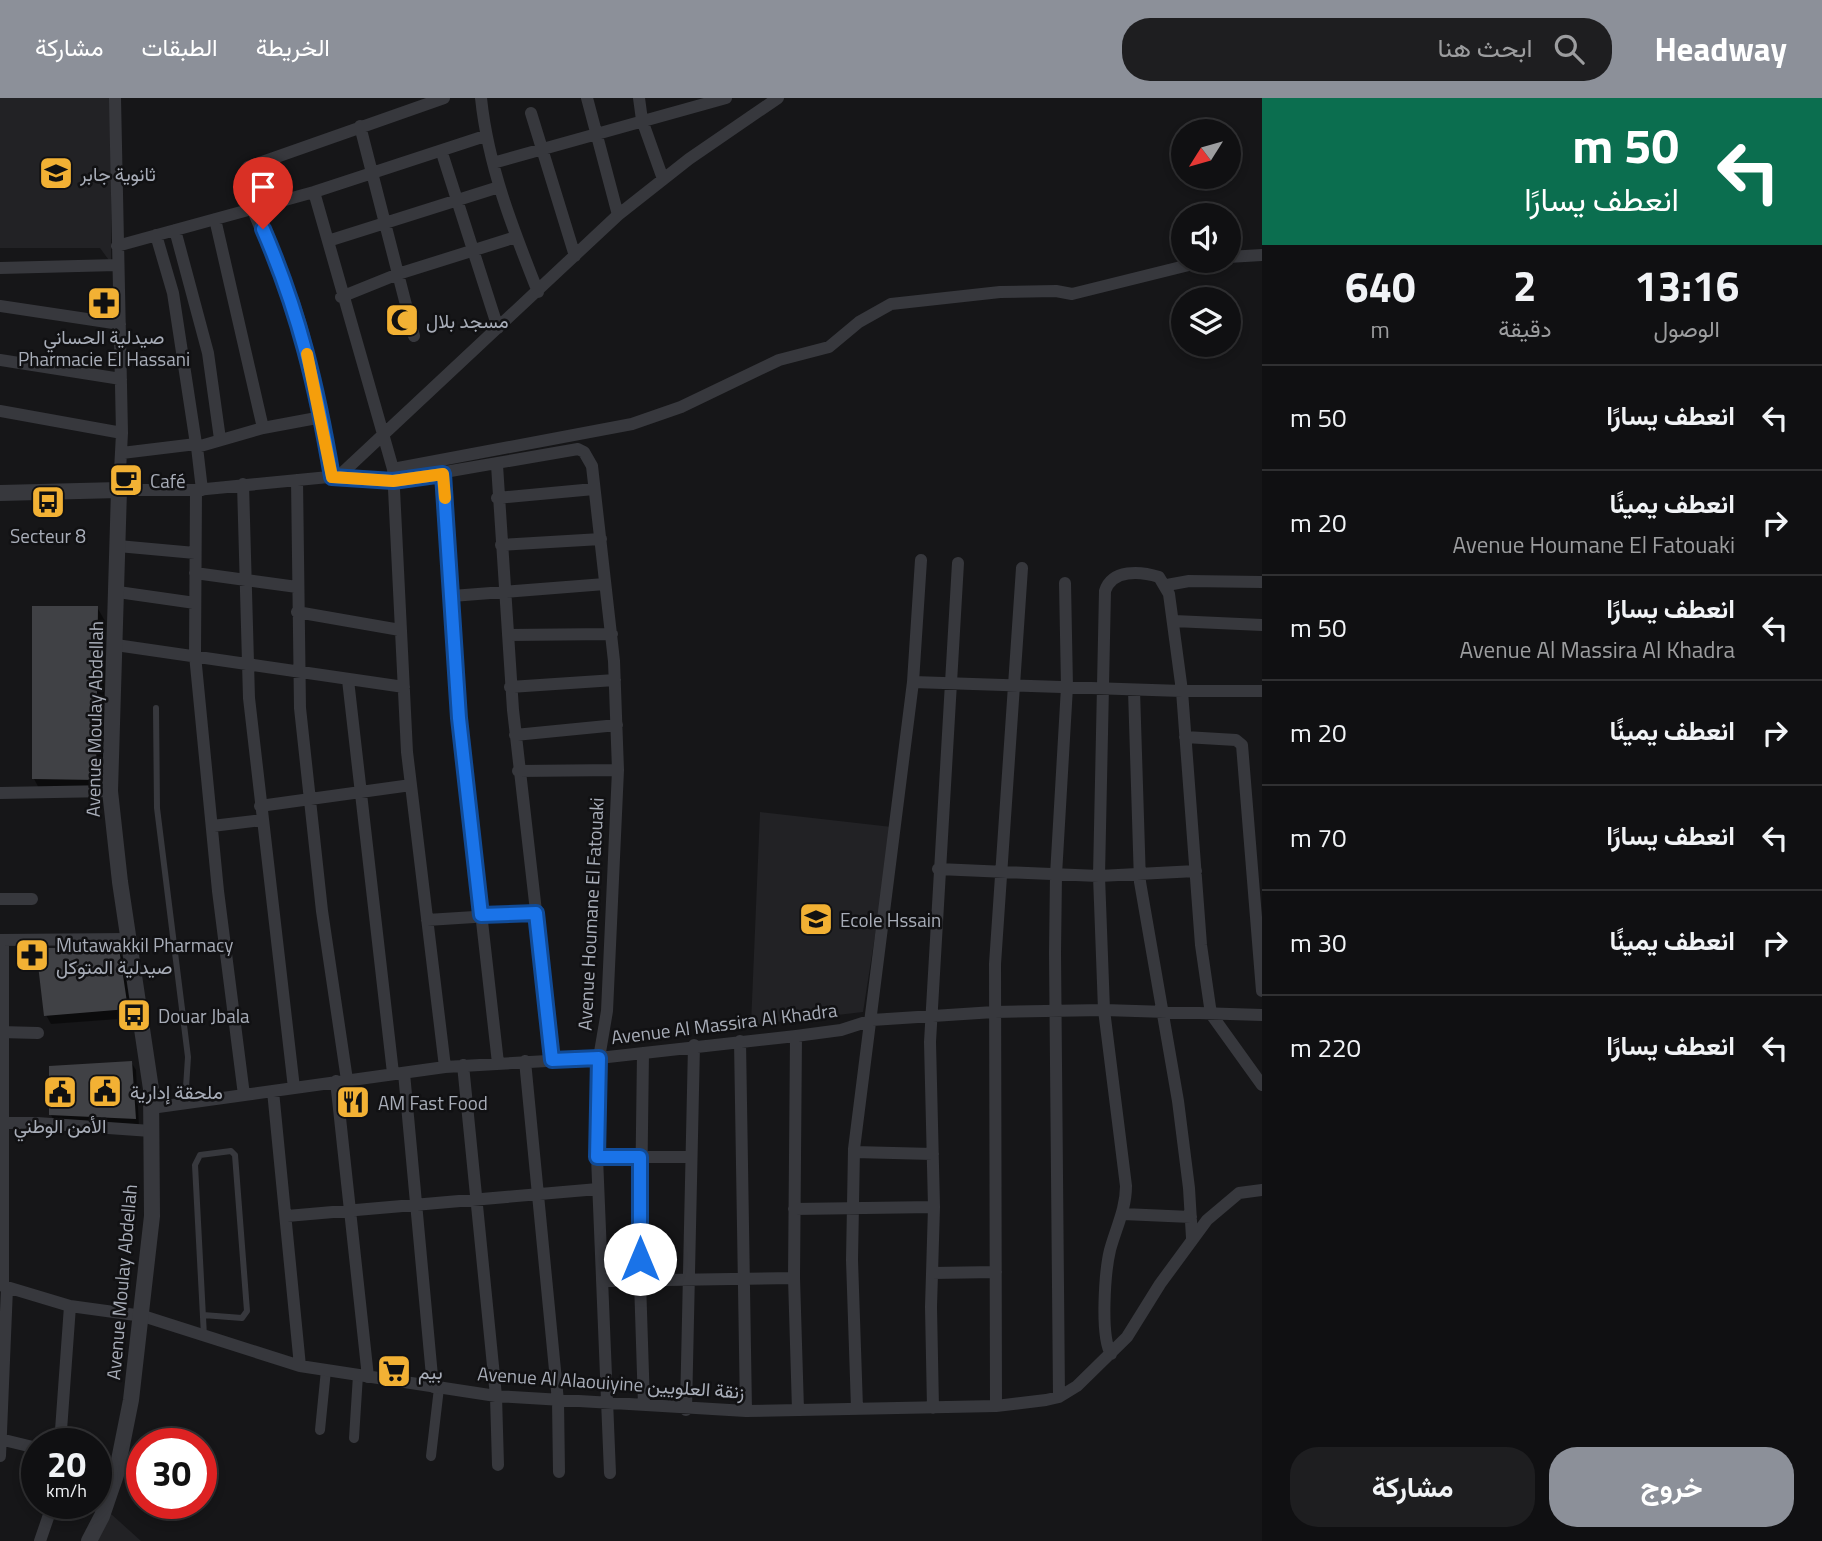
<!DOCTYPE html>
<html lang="ar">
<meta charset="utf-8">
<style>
body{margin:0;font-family:"Titillium Web",Vazirmatn,sans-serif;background:#1e1e20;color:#f1f3f6;direction:rtl;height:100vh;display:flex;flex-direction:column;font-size:26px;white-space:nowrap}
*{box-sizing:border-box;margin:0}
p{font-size:23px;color:#9c9d9f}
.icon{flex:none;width:38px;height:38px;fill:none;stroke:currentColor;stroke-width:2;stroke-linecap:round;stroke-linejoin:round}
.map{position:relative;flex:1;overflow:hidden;direction:ltr}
.drawer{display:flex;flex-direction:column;background:#101012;width:560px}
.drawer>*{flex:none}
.banner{background:#0b6e4f;color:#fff;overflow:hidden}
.needle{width:46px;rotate:233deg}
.buttons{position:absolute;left:1171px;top:21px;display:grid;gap:14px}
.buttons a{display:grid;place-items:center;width:70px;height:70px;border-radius:50%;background:#101012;box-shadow:0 4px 10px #0003,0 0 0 2px #303032;font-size:35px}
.speed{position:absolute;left:21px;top:1330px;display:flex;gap:14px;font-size:35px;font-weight:700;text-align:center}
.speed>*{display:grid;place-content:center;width:91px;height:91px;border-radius:50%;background:#101012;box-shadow:0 4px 10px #0003,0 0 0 2px #303032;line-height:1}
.speed small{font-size:18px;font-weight:400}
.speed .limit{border:10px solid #d22;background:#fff;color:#111}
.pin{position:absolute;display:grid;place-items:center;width:60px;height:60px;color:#fff;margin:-72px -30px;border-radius:50% 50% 50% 0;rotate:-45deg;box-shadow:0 0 7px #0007}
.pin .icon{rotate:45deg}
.me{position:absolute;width:77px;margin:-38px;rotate:0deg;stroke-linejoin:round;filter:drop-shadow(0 0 5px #0008)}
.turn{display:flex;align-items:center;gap:24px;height:147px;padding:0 28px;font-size:32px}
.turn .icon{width:91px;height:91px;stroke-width:2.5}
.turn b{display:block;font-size:49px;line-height:60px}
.eta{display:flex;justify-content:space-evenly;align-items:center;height:119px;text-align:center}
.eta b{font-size:42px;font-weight:700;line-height:49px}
.action{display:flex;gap:14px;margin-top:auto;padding:14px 28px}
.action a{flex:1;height:80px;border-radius:28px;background:#8c9099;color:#fff;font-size:28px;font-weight:700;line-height:80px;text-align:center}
.action a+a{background:#1e1e20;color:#f1f3f6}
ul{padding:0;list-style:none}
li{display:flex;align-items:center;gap:21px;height:105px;padding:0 28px;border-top:2px solid #303032}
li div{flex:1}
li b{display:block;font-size:26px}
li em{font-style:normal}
header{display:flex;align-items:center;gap:42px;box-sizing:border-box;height:98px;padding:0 35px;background:#8c9099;color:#fff}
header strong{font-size:33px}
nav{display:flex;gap:38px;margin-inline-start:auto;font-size:24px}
.search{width:490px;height:63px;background:#1e1e20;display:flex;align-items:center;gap:18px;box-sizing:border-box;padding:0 24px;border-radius:28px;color:#9c9d9f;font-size:26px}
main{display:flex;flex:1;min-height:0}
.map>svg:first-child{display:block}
.built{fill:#222225}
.shadow{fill:#0007}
.building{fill:#404145}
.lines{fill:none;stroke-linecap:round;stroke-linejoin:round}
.service{stroke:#37383d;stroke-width:6}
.pedestrian{stroke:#37383d;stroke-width:10}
.minor{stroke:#37383d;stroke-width:12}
.tertiary{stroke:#37383d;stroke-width:16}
.route-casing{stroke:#114b97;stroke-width:18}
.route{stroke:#1a73e8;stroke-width:12}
.slow{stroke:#f59e0b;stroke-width:12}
.labels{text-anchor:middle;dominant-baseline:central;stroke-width:5;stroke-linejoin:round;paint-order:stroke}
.poi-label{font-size:19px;fill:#a8adb8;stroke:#111113;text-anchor:start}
.street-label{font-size:19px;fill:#a8adb8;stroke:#111113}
</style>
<header>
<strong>Headway</strong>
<div class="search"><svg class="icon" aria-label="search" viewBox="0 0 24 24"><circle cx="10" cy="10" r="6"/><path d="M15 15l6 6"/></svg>ابحث هنا</div>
<nav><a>الخريطة</a><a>الطبقات</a><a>مشاركة</a></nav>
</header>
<main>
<section class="drawer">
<div class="banner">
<div class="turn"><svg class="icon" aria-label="left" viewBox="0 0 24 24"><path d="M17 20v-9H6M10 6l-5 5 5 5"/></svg><div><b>50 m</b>انعطف يسارًا</div></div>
</div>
<div class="eta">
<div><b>13:16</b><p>الوصول</p></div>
<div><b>2</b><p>دقيقة</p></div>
<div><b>640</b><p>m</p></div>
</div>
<ul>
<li><svg class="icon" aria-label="left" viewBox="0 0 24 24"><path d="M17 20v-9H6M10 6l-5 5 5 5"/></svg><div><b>انعطف يسارًا</b></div><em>50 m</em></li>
<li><svg class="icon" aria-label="right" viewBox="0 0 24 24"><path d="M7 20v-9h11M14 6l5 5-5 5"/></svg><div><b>انعطف يمينًا</b><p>Avenue Houmane El Fatouaki</p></div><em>20 m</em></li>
<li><svg class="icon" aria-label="left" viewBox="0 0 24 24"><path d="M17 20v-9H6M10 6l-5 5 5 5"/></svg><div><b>انعطف يسارًا</b><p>Avenue Al Massira Al Khadra</p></div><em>50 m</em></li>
<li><svg class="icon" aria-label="right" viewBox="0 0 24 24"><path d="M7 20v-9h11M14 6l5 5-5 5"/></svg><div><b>انعطف يمينًا</b></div><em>20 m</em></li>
<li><svg class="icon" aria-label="left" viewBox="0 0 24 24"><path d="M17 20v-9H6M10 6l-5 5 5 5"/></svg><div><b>انعطف يسارًا</b></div><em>70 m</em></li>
<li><svg class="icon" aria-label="right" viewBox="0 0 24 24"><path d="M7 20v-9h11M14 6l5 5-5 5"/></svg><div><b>انعطف يمينًا</b></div><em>30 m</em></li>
<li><svg class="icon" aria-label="left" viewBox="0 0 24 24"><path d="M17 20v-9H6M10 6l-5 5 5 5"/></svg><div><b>انعطف يسارًا</b></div><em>220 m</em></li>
</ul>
<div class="action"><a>خروج</a><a>مشاركة</a></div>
</section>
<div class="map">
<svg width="1262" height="1443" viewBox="0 0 1262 1443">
<rect width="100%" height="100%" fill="#161618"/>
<!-- built -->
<path class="built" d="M0 0H111V165L100 150H0Z
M760 714 892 729 863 914 751 927Z
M100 1406 141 1443H84Z"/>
<!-- shadow -->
<path class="shadow" d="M97 509 105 523 103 695 41 694 34 681Z
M118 852 123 860 132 920 51 926 46 917Z
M131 964 136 972 139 1028 55 1025 51 1017Z"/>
<!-- building -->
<path class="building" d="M32 508H98L96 682 32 681Z
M36 850H119L128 911 44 918Z
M132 963 136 1021 49 1017V968Z"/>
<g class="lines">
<!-- service -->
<path class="service" d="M156 610 157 710 188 959 185 1005
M203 1217 242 1220 247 1213 235 1057 231 1053 200 1057 195 1067 204 1238"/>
<!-- pedestrian -->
<path class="pedestrian" d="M320 1332 326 1272
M354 1340 358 1277
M431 1358 439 1290"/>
<!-- minor -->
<path class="minor" d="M115 0 122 335 119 392H196L339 378 393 383 578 351 584 354 592 368 614 563 618 672 607 913 599 960 597 1059 610 1375
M481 0C488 68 513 131 538 194
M587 0 618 117
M639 0 642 22 663 81
M531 15 575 158
M360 28 414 238
M442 55 498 230
M493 65 726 0
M314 94 393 371 407 654 445 969
M215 121 263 330
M175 132 208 255 220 341
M156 137 173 195 196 346
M328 143 499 89
M117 148 314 94 485 38
M1228 159 1262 157
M0 170 117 167
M341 199 398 176 516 139
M0 208 120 226
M0 262 121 281
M0 313 122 335
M197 349 202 392
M122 355 196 346 197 349 263 330 322 319
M497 367 513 612 553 962
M393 371 632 326 681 309 779 262 829 249 859 224 891 206 1000 194 1056 193 1072 196 1205 163
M443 376 459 620 498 965
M339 378 618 117 689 61 778 0
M332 379C322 321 313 261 294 205 281 168 246 112 244 75L248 69 444 0
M297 382 300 610 322 813 347 982
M243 386 249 600 294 990
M196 392 195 557 218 793 244 997
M497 400 594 391
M501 447 601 441
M118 448 195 455
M195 475 297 489
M1167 487 1189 483 1262 484
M118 494 195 505
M452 498 605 486
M297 514 400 532
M1174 523 1262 527
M508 537 612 536
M116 547 404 589
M348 582 393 975
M913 584 921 462
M510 589 615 582
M1134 592 1140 784 1178 1003 1189 1090 1192 1140
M515 637 617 627
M1185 639 1236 642 1242 647 1262 893
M518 673 618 672
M0 695 110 693
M260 708 411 687
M212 728 262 722
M938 771 1099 778 1196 773
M0 801H32
M427 822 536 815
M0 842 129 841
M3 842V1188
M0 934 38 935
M796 938 794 1180 798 1312
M740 943 746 1313
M643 955 640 1183 644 1307
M525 963 558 1303 559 1374
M463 967 496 1298 498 1367
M404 975 433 1289
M336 983 368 1279
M273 993 300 1268
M151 1010 445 969 599 960 796 938 841 932 872 922 994 914 1104 912 1262 917
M0 1025H37L151 1033
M854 1054 933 1056
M597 1059H690
M794 1111 934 1109
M1123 1116 1191 1119
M287 1118 598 1091
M932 1175 996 1174
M602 1183 794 1180
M0 1187 70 1208 143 1218 300 1268 496 1298 746 1313 996 1308 1046 1302 1059 1299 1077 1288 1127 1239 1160 1186 1207 1122 1239 1095 1262 1092
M1111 1256C1100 1238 1105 1173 1110 1152 1116 1130 1126 1111 1126 1088L1104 912 1099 778 1105 493C1112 471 1140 473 1159 479L1169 496 1182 593 1201 847 1211 916 1262 987
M1059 1299 1055 855 1056 777 1067 589 1065 485
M996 1308 995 866 1022 470
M857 1310 852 1162 854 1051 913 584 1182 593H1262
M933 1310 931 1209 934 1109 930 944 958 465
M686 1312 694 947
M0 1341 37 1350
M60 1346 70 1208
M0 1358 7 1190
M96 1364 118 1369
M40 1443 53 1405"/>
<!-- tertiary -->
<path class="tertiary" d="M0 395 119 392 110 693 120 784 151 991 152 1118 131 1302 116 1377 102 1418 89 1443"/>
</g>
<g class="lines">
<!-- route casing -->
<g class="route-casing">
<path id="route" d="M263 131C299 214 317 290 332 379L393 383 443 376 459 620 481 817 536 815 552 962 599 960 597 1059H640V1161"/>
</g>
<!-- route -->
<use href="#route" class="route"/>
<!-- slow -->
<path class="slow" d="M307 256 332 379 393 383 443 376 445 400"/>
</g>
<!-- icons -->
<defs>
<g id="school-square" transform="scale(1.75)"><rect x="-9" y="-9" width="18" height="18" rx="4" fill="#f2b134" stroke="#111113"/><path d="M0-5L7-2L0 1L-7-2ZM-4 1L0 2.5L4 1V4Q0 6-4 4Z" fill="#111"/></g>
<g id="pharmacy-square" transform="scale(1.75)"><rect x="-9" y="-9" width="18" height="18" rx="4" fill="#f2b134" stroke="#111113"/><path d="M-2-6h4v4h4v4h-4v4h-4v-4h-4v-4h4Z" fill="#111"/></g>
<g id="mosque-square" transform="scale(1.75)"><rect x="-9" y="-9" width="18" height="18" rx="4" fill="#f2b134" stroke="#111113"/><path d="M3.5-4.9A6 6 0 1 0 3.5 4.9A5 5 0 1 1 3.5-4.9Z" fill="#111"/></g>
<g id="cafe-square" transform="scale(1.75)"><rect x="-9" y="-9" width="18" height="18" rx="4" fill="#f2b134" stroke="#111113"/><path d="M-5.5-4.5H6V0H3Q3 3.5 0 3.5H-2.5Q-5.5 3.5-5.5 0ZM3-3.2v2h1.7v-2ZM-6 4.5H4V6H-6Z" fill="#111"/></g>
<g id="bus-square" transform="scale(1.75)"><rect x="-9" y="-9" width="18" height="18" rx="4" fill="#f2b134" stroke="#111113"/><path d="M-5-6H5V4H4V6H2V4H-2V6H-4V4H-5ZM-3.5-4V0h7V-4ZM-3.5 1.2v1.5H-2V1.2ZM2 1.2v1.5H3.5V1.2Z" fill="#111"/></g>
<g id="civic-square" transform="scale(1.75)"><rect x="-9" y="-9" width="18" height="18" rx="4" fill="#f2b134" stroke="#111113"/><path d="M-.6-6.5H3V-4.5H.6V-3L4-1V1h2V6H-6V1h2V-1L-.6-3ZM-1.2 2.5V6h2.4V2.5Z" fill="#111"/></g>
<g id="restaurant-square" transform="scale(1.75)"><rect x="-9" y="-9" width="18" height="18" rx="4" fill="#f2b134" stroke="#111113"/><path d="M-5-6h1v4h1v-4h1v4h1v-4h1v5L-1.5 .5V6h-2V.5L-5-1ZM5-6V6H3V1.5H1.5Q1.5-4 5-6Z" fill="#111"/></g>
<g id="supermarket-square" transform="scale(1.75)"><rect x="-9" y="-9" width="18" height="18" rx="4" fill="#f2b134" stroke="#111113"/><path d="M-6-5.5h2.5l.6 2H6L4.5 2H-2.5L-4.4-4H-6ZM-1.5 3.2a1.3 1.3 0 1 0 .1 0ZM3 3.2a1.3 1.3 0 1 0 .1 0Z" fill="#111"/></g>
</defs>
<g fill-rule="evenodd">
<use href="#school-square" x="56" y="75"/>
<use href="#pharmacy-square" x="104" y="205"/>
<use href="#mosque-square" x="402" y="222"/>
<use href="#cafe-square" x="126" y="382"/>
<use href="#bus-square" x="48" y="404"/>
<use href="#school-square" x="816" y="821"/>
<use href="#pharmacy-square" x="32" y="857"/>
<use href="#bus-square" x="134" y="917"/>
<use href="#civic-square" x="105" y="993"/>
<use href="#civic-square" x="60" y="994"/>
<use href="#restaurant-square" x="353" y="1004"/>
<use href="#supermarket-square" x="394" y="1273"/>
</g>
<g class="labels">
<!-- poi labels -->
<g class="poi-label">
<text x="80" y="75">ثانوية جابر</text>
<text x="426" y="222">مسجد بلال</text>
<text x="104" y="238" text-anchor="middle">صيدلية الحساني<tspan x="104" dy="22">Pharmacie El Hassani</tspan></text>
<text x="150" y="382">Café</text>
<text x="48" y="437" text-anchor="middle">Secteur 8</text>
<text x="840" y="821">Ecole Hssain</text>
<text x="56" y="846">Mutawakkil Pharmacy<tspan x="56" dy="22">صيدلية المتوكل</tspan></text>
<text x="158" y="917">Douar Jbala</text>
<text x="130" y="993">ملحقة إدارية</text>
<text x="378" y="1004">AM Fast Food</text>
<text x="60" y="1027" text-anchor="middle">الأمن الوطني</text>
<text x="418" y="1273">بيم</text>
</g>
<!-- street labels -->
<g class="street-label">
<text transform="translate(94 621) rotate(-89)">Avenue Moulay Abdellah</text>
<text transform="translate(590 816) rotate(-87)">Avenue Houmane El Fatouaki</text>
<text transform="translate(724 925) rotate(-7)">Avenue Al Massira Al Khadra</text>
<text transform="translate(121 1184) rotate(-85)">Avenue Moulay Abdellah</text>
<text transform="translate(611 1284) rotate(4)">Avenue Al Alaouiyine زنقة العلويين</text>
</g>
</g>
</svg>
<div class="buttons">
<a><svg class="needle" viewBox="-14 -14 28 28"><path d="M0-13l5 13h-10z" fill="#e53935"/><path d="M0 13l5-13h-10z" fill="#9c9d9f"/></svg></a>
<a><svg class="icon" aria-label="sound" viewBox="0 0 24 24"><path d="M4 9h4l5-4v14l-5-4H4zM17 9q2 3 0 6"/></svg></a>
<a><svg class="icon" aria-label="layers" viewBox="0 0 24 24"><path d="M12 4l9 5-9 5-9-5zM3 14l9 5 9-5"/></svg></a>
</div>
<div class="speed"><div>20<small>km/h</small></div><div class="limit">30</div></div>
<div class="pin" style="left:263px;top:131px;background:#d93025"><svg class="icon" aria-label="arrive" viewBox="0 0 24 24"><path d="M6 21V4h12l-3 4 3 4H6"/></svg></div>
<svg class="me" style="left:640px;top:1161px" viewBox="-20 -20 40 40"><circle r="19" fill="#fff"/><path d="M0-13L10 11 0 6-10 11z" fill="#1a73e8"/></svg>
</div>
</main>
